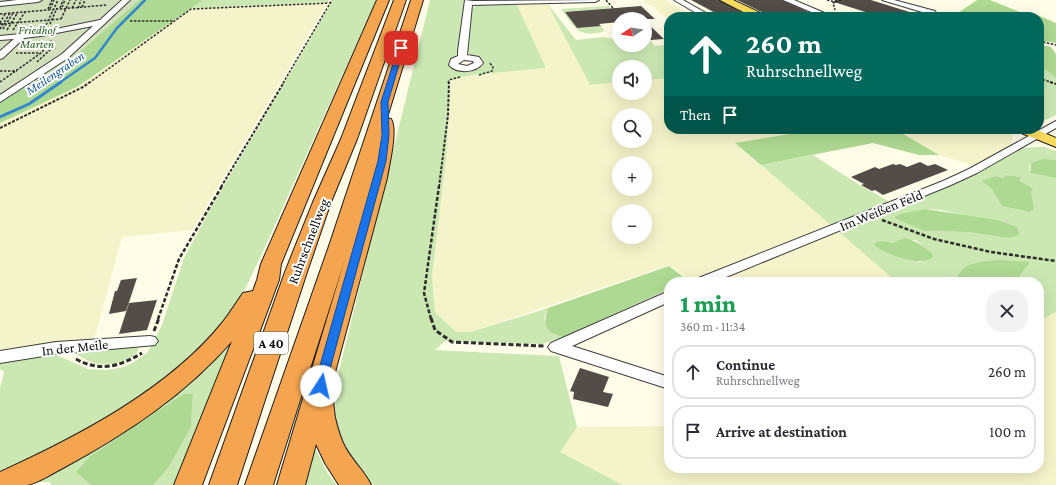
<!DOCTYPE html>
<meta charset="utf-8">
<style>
body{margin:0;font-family:"Crimson Pro",serif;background:#f2f2f3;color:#2b2b33;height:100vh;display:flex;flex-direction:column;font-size:15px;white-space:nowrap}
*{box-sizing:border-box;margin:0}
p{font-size:13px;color:#7c7c81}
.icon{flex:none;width:22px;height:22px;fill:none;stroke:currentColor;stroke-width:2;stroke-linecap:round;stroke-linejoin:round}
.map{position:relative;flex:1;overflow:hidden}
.sheet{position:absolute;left:664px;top:277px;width:380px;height:196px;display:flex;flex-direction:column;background:#fff;border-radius:16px;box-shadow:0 4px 16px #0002}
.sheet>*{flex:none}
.hud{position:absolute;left:664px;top:12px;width:380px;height:122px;border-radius:16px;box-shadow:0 4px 16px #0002;background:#00695c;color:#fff;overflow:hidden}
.needle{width:26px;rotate:258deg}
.fabs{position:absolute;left:612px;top:12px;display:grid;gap:8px}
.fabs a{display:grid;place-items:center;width:40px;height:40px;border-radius:50%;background:#fff;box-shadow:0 4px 16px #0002;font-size:20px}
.pin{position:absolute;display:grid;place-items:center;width:34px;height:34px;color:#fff;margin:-17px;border-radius:8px;box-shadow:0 2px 6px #0006}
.me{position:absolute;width:44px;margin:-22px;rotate:10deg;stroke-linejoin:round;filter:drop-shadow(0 0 3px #0008)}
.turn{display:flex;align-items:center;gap:14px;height:84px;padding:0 16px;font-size:18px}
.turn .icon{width:52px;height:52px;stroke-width:2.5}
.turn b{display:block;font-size:28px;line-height:34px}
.then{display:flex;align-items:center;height:38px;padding:0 16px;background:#0003;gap:8px;font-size:15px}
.round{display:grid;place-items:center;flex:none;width:42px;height:42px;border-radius:16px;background:#f2f2f3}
.headline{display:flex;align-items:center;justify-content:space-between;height:68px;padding:0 16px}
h1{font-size:24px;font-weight:800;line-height:30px;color:#1e9e55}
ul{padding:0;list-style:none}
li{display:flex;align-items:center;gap:12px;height:54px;margin:0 8px 6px;padding:0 8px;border:2px solid #e1e1e2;border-radius:16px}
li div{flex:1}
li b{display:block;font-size:15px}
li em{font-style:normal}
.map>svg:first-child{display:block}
.farmland{fill:#f4f3c9;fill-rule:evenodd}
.green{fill:#cbe8b3;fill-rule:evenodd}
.forest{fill:#aed992}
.cemetery{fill:#d1dfbb}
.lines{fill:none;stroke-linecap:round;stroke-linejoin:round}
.stream-far1{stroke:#3487cd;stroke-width:2.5}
.stream{stroke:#3487cd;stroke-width:3}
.building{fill:#534c47}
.minor-casing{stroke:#3e3e3e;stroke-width:2}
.major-casing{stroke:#1c1c1c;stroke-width:2}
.highway-casing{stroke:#1c1c1c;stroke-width:2}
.path-far3{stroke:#2d2d2d;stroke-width:1.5;stroke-dasharray:2.5 1.5;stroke-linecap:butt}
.path-far2{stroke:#2d2d2d;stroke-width:2;stroke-dasharray:3 1.5;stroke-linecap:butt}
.path-far1{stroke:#2d2d2d;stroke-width:2.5;stroke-dasharray:4 2;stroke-linecap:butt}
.path{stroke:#2d2d2d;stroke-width:3;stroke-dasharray:5 2.5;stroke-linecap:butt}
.minor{fill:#fff;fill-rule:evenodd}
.major{fill:#f9dc5e;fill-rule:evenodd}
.highway{fill:#f5a550;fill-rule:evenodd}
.route{fill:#1a73e8;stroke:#114b97}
.labels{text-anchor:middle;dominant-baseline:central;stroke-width:4;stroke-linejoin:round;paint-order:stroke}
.far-park-label{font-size:12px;font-style:italic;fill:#26611c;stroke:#fff}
.far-water-label{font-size:13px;font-style:italic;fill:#15599b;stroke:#fff}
.shield{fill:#fff;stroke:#545454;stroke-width:1}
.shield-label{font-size:13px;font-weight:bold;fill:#0b0b0b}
.street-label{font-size:14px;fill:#0b0b0b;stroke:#fff}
</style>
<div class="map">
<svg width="1056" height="485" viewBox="0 0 1056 485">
<rect width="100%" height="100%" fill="#fffce8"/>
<!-- farmland -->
<path class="farmland" d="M643 0H665L693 17H669V20L651 5H648Z
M328 2 192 230 122 237 94 340 0 353V123L77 87 191 8Z
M547 3 590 85 619 82V93H645V80L669 78V129H819L735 143 831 225 689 280 669 265 471 332H456L435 312 432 276 447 150 449 80 472 75 546 68 517 5ZM619 115H645V141H619ZM619 163H645V189H619ZM619 211H645V237H619Z
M895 129H1002L1013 136 1011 149 977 166 939 155Z
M837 230 897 282H711Z
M1056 312V485H623L560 452 577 427 669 426V468H1039V321Z"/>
<!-- green -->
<path class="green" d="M203 0H329L328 2 191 8Z
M333 0H376L266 245 246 287 232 311 208 339 178 368 113 416 0 475V388L4 372 0 369V360L52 353 88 369 106 370 124 367 136 361 148 352 162 325 184 258 212 206Z
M430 0H465L457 54 452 59 450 64 474 69 482 66 483 61 471 55 466 50 471 8 480 5H517L546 68 472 75 449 80 447 150 432 276 435 312 456 332H471L548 308 544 318 554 335 563 337 542 344 445 341 435 350 559 356 577 427 560 452 623 485H374L365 478 340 442 335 409 338 375Z
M547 3 576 40 603 37 619 40V45H645V38L647 37 655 46 667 45 669 46V50H667L669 52V78L645 80V67H619V82L590 85Z
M608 6 610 8 565 12 577 28 601 26 604 30 602 32C577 38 575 27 561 9Z
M1039 65 1056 78V115L1039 123V107H1042L1043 94 1039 97Z
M1037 147H1044L1056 151V160L1031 163 1029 167 1030 173 1056 178V312L1039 321V282H1015L1030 262 957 278 956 282H897L761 165 813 155 858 184 890 202 977 166 1011 149ZM1007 175 1020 177 1029 212 1002 206 991 188 996 176 1003 178ZM925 209 941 210 971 217 1008 238 968 232 925 231 911 212ZM915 240 932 253 920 262 909 259 881 241 894 243Z
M236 332 174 485H153L169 467 191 427 193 393 183 394 89 457 76 472 91 485H51L50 482H36L29 485H17Z
M134 345 138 347V351C130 362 108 367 94 363 87 361 80 356 74 353L75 350Z
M314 446 328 474 337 485H304Z"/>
<!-- forest -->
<path class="forest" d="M139 0H203L77 87 0 123V102L69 61Z
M977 0H990L1025 14 1033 13 1056 23V43L1039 40V17H952Z
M1039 44 1051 47 1056 54V78L1039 65Z
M819 129H895L939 155H919L873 143 761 165 735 143Z
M1044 159 1056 160V178L1030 173 1031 163Z
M1006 175 1021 177 1020 181 1033 189 1031 192 1034 209 1029 212 1002 206 991 188 982 181 996 176 1003 178Z
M925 209 997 220 1017 227 1019 235 1008 238 968 232 925 231 894 218 900 214Z
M905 238C916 241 923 246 932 253L933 257C921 268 885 254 874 245L876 242 881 241 894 243 899 240Z
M999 260 1030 262 1015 282H956C961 261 981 262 999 260Z
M669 266 687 280 683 282H669V289L563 337C546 334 542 324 548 308Z
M193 393 191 427 169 467 153 485H91L76 472 89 457 183 394Z"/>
<!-- cemetery -->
<path class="cemetery" d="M0 0H139L69 61 0 102Z"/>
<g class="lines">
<!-- stream-far1 -->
<path class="stream-far1" d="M59 83 95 58 117 28 145 0"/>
<!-- stream -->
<path class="stream" d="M0 117 29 104 61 82"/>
</g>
<!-- building -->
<path class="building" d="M691 0H719L750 17H723Z
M737 0H782L819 17H767L766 14Z
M835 0H871L919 15V17H881L834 2Z
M641 6 655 19H619V22L599 24 601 26 577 28 565 12Z
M645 21 664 39 650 40 645 35Z
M920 162 928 166 935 164 948 170 883 195 875 190 872 191 861 185 864 184 851 177 875 167 879 169 893 164 896 165 900 164 907 167Z
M137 278 126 311 109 314 115 291H117L121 280Z
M157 300 147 330 119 334 129 303Z
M580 368 609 377 603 392 613 394 608 407 573 399 574 392 570 391Z"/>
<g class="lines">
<!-- minor casing -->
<g class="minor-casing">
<path id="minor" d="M17 0H42L38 2 0 6V2Z
M122 0H130L68 58 0 102V95L62 54 93 26 41 36 24 38 3 58 0 59V51L14 39 0 40V36L41 32 100 20Z
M465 0 473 1 599 0 595 2 472 5 467 55 479 57 483 63C476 73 457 74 449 65L451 59 458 56V51ZM464 60 473 61 474 63 467 66 458 64Z
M674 0H683L713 17H703Z
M783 0H794L834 17H823Z
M882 0H894L935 11 936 13 932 15Z
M1056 121V128L977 173 951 185 714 282H694L696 279 943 181 969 169Z
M669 291V302L572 346 669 377V389L551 351 548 347 551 343Z
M150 336 155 337 158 341 155 345 56 354 0 363V351L56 342Z"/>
</g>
<!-- major casing -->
<g class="major-casing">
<path id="major" d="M720 0H733L765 15 766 17H753Z
M1017 129H1035L1056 138V147L1019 132Z"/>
</g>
<!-- highway casing -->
<g class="highway-casing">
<path id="highway" d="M377 0H389L281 264 279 280 202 485H174L232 341C185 395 126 434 63 468 53 473 38 483 27 485 19 485 9 485 0 485V472C77 437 169 389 222 323 230 313 236 303 243 293L253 291 257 280 261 264Z
M394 0H406L357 139 331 202 307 272 237 485H209L285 272 313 202 341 139Z
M411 0H423L387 118 391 119C398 130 389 165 387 178L330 391C334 397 333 403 334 410 335 421 339 433 343 443 350 459 364 470 371 485H339L325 463 316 444 305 485H277L345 259 273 485H245L329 246Z"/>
</g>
<!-- path-far3 -->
<path class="path-far3" d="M606 0 613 8
M827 0 835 2 833 3 835 10
M835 2 842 0
M62 7 65 0
M82 7 85 0
M60 8 63 0
M72 8 76 0
M78 8 81 0
M48 9 52 0
M50 9 54 0
M0 14 107 5
M941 15 949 17
M61 19 70 0
M130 21H175
M0 23 5 14
M0 24 61 19
M50 24 57 8
M46 25 58 0
M0 29 10 13
M3 29 13 13
M7 30 18 12
M13 30 25 12
M1039 41 1056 45
M21 49 46 48
M45 49 56 48
M16 53H41
M37 62 52 48
M0 71H17
M479 75 492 71 493 67 489 62
M1039 78 1053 83
M0 82 41 53 52 40
M89 83 191 9 330 3
M283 83 332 0
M448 83 449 80 460 77"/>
<!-- path-far2 -->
<path class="path-far2" d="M1050 82 1056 84
M0 128 83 87 90 82
M221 187 284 82
M439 187 448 115 449 82"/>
<!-- path-far1 -->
<path class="path-far1" d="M882 220 934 239 991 252 1056 261
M158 319 179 259 222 186
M431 319 424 293 439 186"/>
<!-- path -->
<path class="path" d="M431 318 435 330 452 342 544 346
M154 331 159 318
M76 359C100 372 119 367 142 353"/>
<!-- minor -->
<use href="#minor" class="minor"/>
<!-- major -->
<use href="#major" class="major"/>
<!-- highway -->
<use href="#highway" class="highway"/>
</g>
<!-- route -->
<path class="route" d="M401 46 404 48 388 102 389 135 386 161 330 369 325 389 321 390 317 389 316 386 319 369 378 161 382 135 381 102 398 48Z"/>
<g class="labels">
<!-- far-park labels -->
<g class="far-park-label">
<text x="37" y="30">Friedhof<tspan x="37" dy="14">Marten</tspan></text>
</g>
<!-- far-water labels -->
<g class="far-water-label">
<text transform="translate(55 73) rotate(-34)">Meilengraben</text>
</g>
<!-- shield labels -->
<rect class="shield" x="254" y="332" width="34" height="22" rx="3"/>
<g class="shield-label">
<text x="271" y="343">A 40</text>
</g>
<!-- street labels -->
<g class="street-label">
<text transform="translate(881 210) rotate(-22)">Im Weißen Feld</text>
<text transform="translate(308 241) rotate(-69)">Ruhrschnellweg</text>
<text transform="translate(75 347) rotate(-6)">In der Meile</text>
</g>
</g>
</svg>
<div class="fabs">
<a><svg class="needle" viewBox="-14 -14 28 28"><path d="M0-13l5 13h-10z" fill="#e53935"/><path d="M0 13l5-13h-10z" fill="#7c7c81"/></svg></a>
<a><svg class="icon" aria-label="sound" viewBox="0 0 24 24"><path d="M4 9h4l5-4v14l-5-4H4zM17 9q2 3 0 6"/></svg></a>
<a><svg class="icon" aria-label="search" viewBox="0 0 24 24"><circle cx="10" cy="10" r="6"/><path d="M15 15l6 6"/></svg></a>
<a>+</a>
<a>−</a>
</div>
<div class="pin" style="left:401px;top:48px;background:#d93025"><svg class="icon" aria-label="arrive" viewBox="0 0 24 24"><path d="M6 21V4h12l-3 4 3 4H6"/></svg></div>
<svg class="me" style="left:321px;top:386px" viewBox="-20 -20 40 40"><circle r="19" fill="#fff"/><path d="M0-13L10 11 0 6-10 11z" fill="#1a73e8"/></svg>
<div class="hud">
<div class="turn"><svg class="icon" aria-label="ahead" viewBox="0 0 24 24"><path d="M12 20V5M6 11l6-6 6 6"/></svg><div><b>260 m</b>Ruhrschnellweg</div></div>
<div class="then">Then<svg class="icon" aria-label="arrive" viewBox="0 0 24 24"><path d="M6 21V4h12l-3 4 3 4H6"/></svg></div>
</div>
<section class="sheet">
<div class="headline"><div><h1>1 min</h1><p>360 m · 11:34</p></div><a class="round"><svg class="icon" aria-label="close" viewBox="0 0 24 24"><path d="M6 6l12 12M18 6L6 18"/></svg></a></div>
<ul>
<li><svg class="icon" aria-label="ahead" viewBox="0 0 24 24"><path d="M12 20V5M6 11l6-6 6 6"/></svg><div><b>Continue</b><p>Ruhrschnellweg</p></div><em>260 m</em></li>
<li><svg class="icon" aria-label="arrive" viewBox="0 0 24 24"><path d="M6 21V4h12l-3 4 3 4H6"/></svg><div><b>Arrive at destination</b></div><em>100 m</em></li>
</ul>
</section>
</div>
